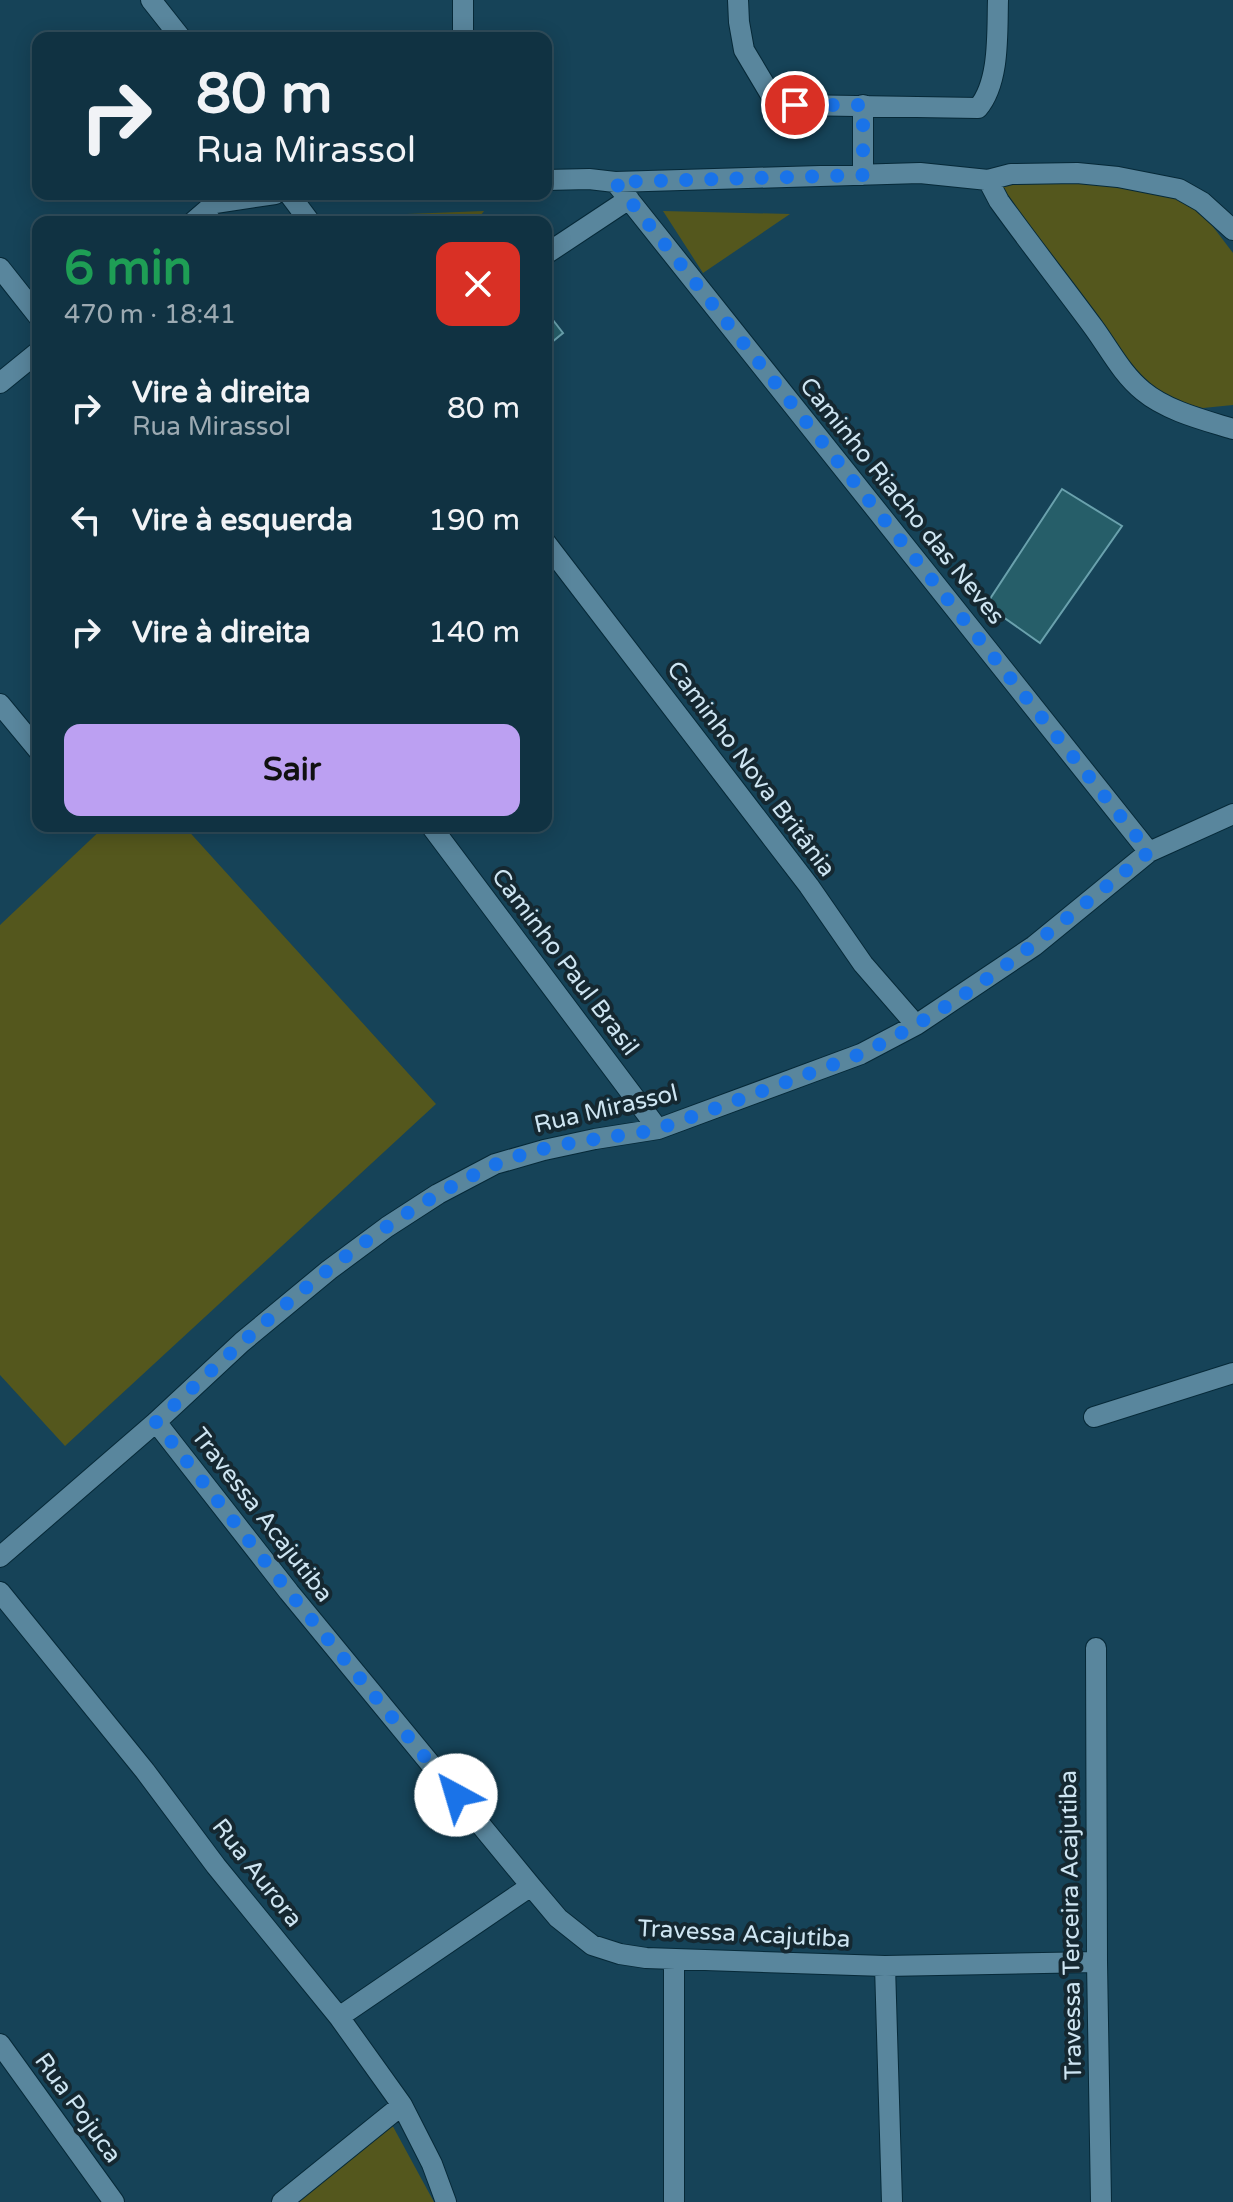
<!DOCTYPE html>
<html lang="pt">
<meta charset="utf-8">
<style>
body{margin:0;font-family:"Varela Round",sans-serif;background:#1e3e4d;color:#f1f3f6;height:100vh;display:flex;flex-direction:column;font-size:30px;white-space:nowrap}
*{box-sizing:border-box;margin:0}
p{font-size:26px;color:#9caab2}
.icon{flex:none;width:44px;height:44px;fill:none;stroke:currentColor;stroke-width:2;stroke-linecap:round;stroke-linejoin:round}
.map{position:relative;flex:1;overflow:hidden}
.side{position:absolute;left:32px;top:216px;width:520px;height:616px;display:flex;flex-direction:column;background:#103242;border-radius:16px;box-shadow:0 4px 20px #0003,0 0 0 2px #304d5b}
.side>*{flex:none}
.top-card{position:absolute;left:32px;top:32px;width:520px;height:168px;border-radius:16px;box-shadow:0 4px 20px #0003,0 0 0 2px #304d5b;background:#103242;color:#f1f3f6;overflow:hidden}
.pin{position:absolute;display:grid;place-items:center;width:68px;height:68px;color:#fff;margin:-34px;border:4px solid #fff;border-radius:50%;box-shadow:0 2px 8px #0007}
.me{position:absolute;width:88px;margin:-44px;rotate:321deg;stroke-linejoin:round;filter:drop-shadow(0 0 6px #0008)}
.turn{display:flex;align-items:center;gap:28px;height:168px;padding:0 32px;font-size:36px}
.turn .icon{width:104px;height:104px;stroke-width:2.5}
.turn b{display:block;font-size:56px;line-height:68px}
.round{display:grid;place-items:center;flex:none;width:84px;height:84px;border-radius:16px;background:#1e3e4d}
.head{display:flex;align-items:center;justify-content:space-between;height:136px;padding:0 32px}
h1{font-size:48px;font-weight:700;line-height:60px;color:#1e9e55}
.cta{display:flex;gap:16px;margin-top:auto;padding:16px 32px}
.cta a{flex:1;height:92px;border-radius:16px;background:#bca0f2;color:#111;font-size:32px;font-weight:700;line-height:92px;text-align:center}
ul{padding:0;list-style:none}
li{display:flex;align-items:center;gap:24px;height:112px;padding:0 32px}
li div{flex:1}
li b{display:block;font-size:30px}
li em{font-style:normal}
.map>svg:first-child{display:block}
.green{fill:#54571d}
.building{fill:#265e69;stroke:#6aa1ad;stroke-width:2}
.lines{fill:none;stroke-linecap:round;stroke-linejoin:round}
.street-casing{stroke:#062938;stroke-width:22}
.street{stroke:#59869d;stroke-width:20}
.route{stroke:#1a73e8;stroke-width:14;stroke-dasharray:0 25.2}
.labels{text-anchor:middle;dominant-baseline:central;stroke-width:8;stroke-linejoin:round;paint-order:stroke}
.street-label{font-size:24px;fill:#cee5f2;stroke:#152831}
</style>
<div class="map">
<svg width="1233" height="2202" viewBox="0 0 1233 2202">
<rect width="100%" height="100%" fill="#164358"/>
<!-- green -->
<path class="green" d="M978 172 1161 189 1198 207 1233 253V405L1203 408 1159 397 1125 371Z
M484 211 476 222H333L329 217Z
M663 211 790 214 703 273Z
M105 826H184L436 1104 65 1446 0 1375V925Z
M384 2110 434 2202H277Z"/>
<!-- building -->
<path class="building" d="M546 311 563 333 546 347Z
M1062 489 1122 526 1040 643 986 605Z"/>
<g class="lines">
<!-- street casing -->
<g class="street-casing">
<path id="street" d="M151 0 181 38
M738 0 739 22 744 50 772 97 778 102 795 105 978 108C1000 82 997 33 998 0
M463 38V0
M863 105V175
M546 180 589 179 615 182 920 173 988 180 1011 174 1077 173 1118 177 1179 189 1202 202 1233 230
M988 180 999 201C1030 244 1063 286 1094 328 1110 350 1122 374 1143 391 1167 411 1204 420 1233 429
M615 182 1149 852
M289 194 310 222
M215 203 275 194
M193 222 215 203
M546 254 629 199
M0 268 38 316
M0 383 38 352
M546 543 809 886 863 964 916 1025
M0 704 38 750
M431 826 658 1129
M1094 1417 1233 1373
M156 1422 289 1592 531 1886 558 1918 592 1945 620 1954 646 1958 885 1966 1097 1962
M0 1557 156 1422 242 1342 329 1270 387 1227 438 1194 495 1164 544 1150 595 1139 658 1129 861 1054 916 1025 1034 946 1149 852 1233 814
M0 1592 145 1771 216 1866 339 2017 402 2105 432 2164 446 2202
M1096 1648 1097 1962 1101 2202
M885 1966 892 2202
M339 2017 531 1886
M0 2044 114 2202
M282 2202 402 2105
M674 2202V1960"/>
</g>
<!-- street -->
<use href="#street" class="street"/>
</g>
<g class="lines">
<!-- route -->
<path class="route" d="M456 1795 289 1592 156 1422C258 1327 364 1226 492 1166 526 1150 573 1142 610 1137 627 1134 647 1133 663 1127 709 1111 754 1094 800 1077 820 1069 842 1062 862 1053 967 1004 1059 924 1149 852L615 182 863 175V105H795"/>
</g>
<g class="labels">
<!-- street labels -->
<g class="street-label">
<text transform="translate(902 501) rotate(51)">Caminho Riacho das Neves</text>
<text transform="translate(751 769) rotate(53)">Caminho Nova Britânia</text>
<text transform="translate(565 962) rotate(53)">Caminho Paul Brasil</text>
<text transform="translate(606 1109) rotate(-13)">Rua Mirassol</text>
<text transform="translate(262 1515) rotate(52)">Travessa Acajutiba</text>
<text transform="translate(257 1873) rotate(52)">Rua Aurora</text>
<text transform="translate(1071 1925) rotate(-91)">Travessa Terceira Acajutiba</text>
<text transform="translate(744 1934) rotate(3)">Travessa Acajutiba</text>
<text transform="translate(78 2108) rotate(54)">Rua Pojuca</text>
</g>
</g>
</svg>
<div class="pin" style="left:795px;top:105px;background:#d93025"><svg class="icon" aria-label="arrive" viewBox="0 0 24 24"><path d="M6 21V4h12l-3 4 3 4H6"/></svg></div>
<svg class="me" style="left:456px;top:1795px" viewBox="-20 -20 40 40"><circle r="19" fill="#fff"/><path d="M0-13L10 11 0 6-10 11z" fill="#1a73e8"/></svg>
<div class="top-card">
<div class="turn"><svg class="icon" aria-label="right" viewBox="0 0 24 24"><path d="M7 20v-9h11M14 6l5 5-5 5"/></svg><div><b>80 m</b>Rua Mirassol</div></div>
</div>
<section class="side">
<div class="head"><div><h1>6 min</h1><p>470 m · 18:41</p></div><a class="round" style="background:#d93025;color:#fff"><svg class="icon" aria-label="close" viewBox="0 0 24 24"><path d="M6 6l12 12M18 6L6 18"/></svg></a></div>
<ul>
<li><svg class="icon" aria-label="right" viewBox="0 0 24 24"><path d="M7 20v-9h11M14 6l5 5-5 5"/></svg><div><b>Vire à direita</b><p>Rua Mirassol</p></div><em>80 m</em></li>
<li><svg class="icon" aria-label="left" viewBox="0 0 24 24"><path d="M17 20v-9H6M10 6l-5 5 5 5"/></svg><div><b>Vire à esquerda</b></div><em>190 m</em></li>
<li><svg class="icon" aria-label="right" viewBox="0 0 24 24"><path d="M7 20v-9h11M14 6l5 5-5 5"/></svg><div><b>Vire à direita</b></div><em>140 m</em></li>
</ul>
<div class="cta"><a>Sair</a></div>
</section>
</div>
